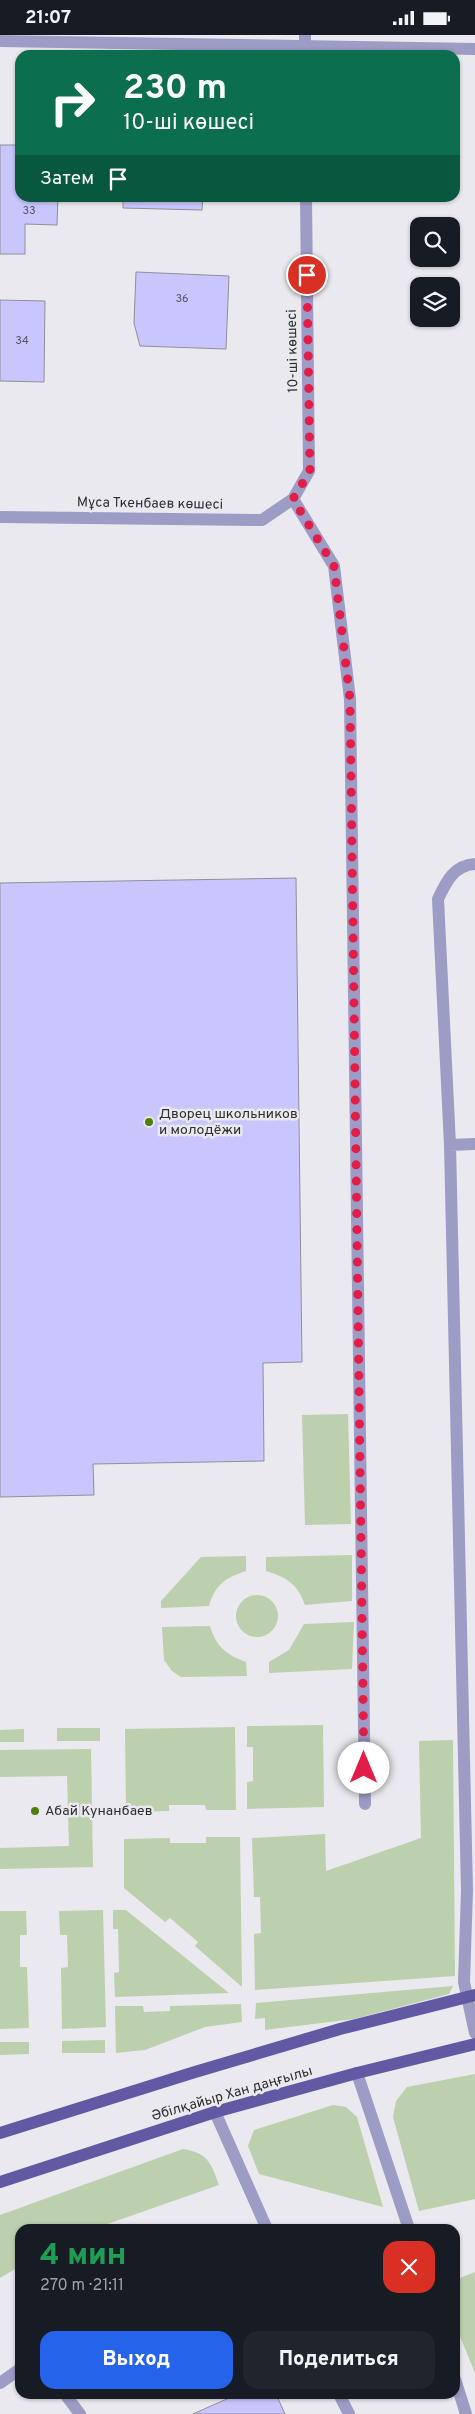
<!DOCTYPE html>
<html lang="ru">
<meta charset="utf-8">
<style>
body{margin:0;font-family:Overpass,sans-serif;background:#20242c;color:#f1f3f6;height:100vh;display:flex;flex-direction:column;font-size:19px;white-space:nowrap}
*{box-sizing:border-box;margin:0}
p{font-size:16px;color:#9ea1a6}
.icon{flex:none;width:28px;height:28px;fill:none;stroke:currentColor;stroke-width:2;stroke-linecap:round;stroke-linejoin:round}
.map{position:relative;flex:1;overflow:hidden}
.side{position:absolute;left:15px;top:2189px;width:445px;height:175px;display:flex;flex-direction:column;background:#171b24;border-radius:15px;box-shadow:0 1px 4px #0004}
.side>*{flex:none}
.banner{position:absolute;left:15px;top:15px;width:445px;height:152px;border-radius:15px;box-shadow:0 1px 4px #0004;background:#0b6e4f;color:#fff;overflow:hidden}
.buttons{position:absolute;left:410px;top:182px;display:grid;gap:10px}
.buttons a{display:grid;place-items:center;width:50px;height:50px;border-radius:10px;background:#171b24;box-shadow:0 1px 4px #0004;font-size:25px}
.pin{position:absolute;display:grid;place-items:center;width:42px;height:42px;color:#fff;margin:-21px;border:2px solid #fff;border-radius:50%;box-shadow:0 1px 5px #0007}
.me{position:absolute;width:55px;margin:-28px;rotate:0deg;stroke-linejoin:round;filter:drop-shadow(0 0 4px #0008)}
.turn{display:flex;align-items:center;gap:18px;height:105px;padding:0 25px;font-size:22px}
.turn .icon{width:65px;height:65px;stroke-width:2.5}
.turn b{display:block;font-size:35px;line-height:42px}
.then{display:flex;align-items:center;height:48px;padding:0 25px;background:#0003;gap:10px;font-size:19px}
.round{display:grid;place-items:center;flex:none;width:52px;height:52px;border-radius:15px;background:#20242c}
.headline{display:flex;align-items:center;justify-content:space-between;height:85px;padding:0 25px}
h1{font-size:30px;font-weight:800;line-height:38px;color:#1e9e55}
.cta{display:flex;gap:10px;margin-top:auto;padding:10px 25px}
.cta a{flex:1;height:58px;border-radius:15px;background:#2563eb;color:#fff;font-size:20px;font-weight:800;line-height:58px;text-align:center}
.cta a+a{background:#20242c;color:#f1f3f6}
.status{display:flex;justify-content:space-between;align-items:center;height:35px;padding:0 25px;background:#171b24;direction:ltr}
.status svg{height:14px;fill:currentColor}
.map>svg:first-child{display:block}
.green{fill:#bcd0ad}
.building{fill:#c8c6fc;stroke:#909096}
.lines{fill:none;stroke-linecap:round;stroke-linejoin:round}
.service{stroke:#9d9cc5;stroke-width:12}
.minor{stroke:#9d9cc5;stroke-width:12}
.tertiary{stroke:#9d9cc5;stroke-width:12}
.primary{stroke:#6159a3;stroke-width:12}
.route{stroke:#e11d48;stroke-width:9;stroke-dasharray:0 16.2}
.poi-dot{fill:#4f800f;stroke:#e9e9ef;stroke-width:2}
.labels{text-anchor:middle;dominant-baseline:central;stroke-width:5;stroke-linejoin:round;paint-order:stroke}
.number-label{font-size:11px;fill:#565664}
.street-label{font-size:14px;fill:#303032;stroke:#e9e9ef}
.poi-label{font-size:14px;fill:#303032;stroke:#e9e9ef;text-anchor:start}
</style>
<div class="status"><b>21:07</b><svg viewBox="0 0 49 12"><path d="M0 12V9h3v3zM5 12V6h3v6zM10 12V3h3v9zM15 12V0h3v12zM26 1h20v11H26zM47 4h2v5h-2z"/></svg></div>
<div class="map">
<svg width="475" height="2379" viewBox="0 0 475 2379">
<rect width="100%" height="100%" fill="#e9e9ef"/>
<!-- green -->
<path class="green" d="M348 1379 351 1489 305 1490 302 1380Z
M352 1520V1566L305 1570C298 1549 286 1542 266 1536V1522Z
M246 1521V1536C225 1543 215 1550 209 1571L161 1573V1566L201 1522Z
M236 1581a21 21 0 1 1 42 0a21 21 0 1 1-42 0Z
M354 1587 352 1634 269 1638V1627L289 1615 304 1589Z
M210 1591C216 1612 227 1620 246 1627L247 1641 181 1642 172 1636 164 1625 162 1592Z
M323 1690 324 1772 247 1774V1747L253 1746V1712H247V1691Z
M235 1692 236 1775H206L205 1770H169V1776L126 1777 125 1694Z
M57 1693H100V1706H57Z
M24 1694V1707H0V1695Z
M453 1705 455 1941 255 1955 254 1899 261 1898 260 1862H254L252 1803 325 1799 326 1836 421 1803 419 1706Z
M91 1714 93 1832 0 1834V1813L69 1811 67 1741 0 1742V1715Z
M206 1802H240L242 1952 195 1911 198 1907 170 1883 165 1887 124 1853V1804L170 1803V1808H206Z
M103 1875 106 1992 62 1994 61 1933 68 1932 67 1900H60L59 1876Z
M113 1875H126L229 1958 115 1962 114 1938 119 1937 118 1894H113Z
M0 1876H26L27 1900H20V1932H27L29 1993 0 1994Z
M453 1951 449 1959 354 1984 265 1995V1983L255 1984 256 1968Z
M241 1969 242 1987 205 1992 145 2015 116 2018 115 1971H143L144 1977 170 1976V1971Z
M105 2005V2018H62V2006Z
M0 2007H29V2019L0 2020Z
M475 2039V2164L419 2176 393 2082 396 2066 407 2052Z
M333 2070 346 2072 357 2082 383 2172 259 2139 248 2111 254 2095Z
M183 2114C208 2118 211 2128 219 2150L93 2194H20V2231L0 2243V2180Z
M475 2237V2338L455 2289V2245Z"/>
<!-- building -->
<path class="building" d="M0 110H20V162H58L57 190 25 189V219H0Z
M123 162H203L202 175 123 173Z
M136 237 229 241 226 314 140 311 134 288Z
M0 265 45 266 44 347 0 346Z
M296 843 302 1327 263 1328 264 1426 93 1429 94 1460 0 1462V848Z
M238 2359H276L285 2379H193Z"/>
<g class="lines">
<!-- service -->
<path class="service" d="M293 464 334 531 350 664 365 1769
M475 1109 450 1110 467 1855 464 1947 475 1998
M450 1110 438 864C446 847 454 830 475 829
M357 2038 409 2194
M215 2077 267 2194
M455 2344 466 2379
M0 2348 20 2334
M65 2359 80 2379
M339 2359 349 2379"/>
<!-- minor -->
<path class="minor" d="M305 0V20
M0 482 262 485 293 464 309 436 306 162"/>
<!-- tertiary -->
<path class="tertiary" d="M0 6 475 14"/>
<!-- primary -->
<path class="primary" d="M0 2098 195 2037 340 1994 475 1960
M0 2147 215 2077 357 2038 475 2009"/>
</g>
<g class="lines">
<!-- route -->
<path class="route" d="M307 240 310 436 293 464 334 531 350 664 364 1733"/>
</g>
<!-- markers -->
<g class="poi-dot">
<circle cx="149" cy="1087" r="5"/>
<circle cx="35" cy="1776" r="5"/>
</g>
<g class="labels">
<!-- number labels -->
<g class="number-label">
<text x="29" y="176">33</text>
<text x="182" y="264">36</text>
<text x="22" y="306">34</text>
</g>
<!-- street labels -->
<g class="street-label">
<text transform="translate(293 316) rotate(-91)">10-ші көшесі</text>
<text transform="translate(150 469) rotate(1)">Мұса Ткенбаев көшесі</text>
<text transform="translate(232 2059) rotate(-16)">Әбілқайыр Хан даңғылы</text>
</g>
<!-- poi labels -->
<g class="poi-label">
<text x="159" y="1079">Дворец школьников<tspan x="159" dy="16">и молодёжи</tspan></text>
<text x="45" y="1776">Абай Кунанбаев</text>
</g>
</g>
</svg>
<div class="buttons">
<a><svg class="icon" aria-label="search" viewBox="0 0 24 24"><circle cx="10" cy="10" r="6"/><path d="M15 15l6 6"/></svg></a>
<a><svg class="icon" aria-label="layers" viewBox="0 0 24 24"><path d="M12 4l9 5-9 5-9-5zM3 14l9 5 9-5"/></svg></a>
</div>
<div class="pin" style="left:307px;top:240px;background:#d93025"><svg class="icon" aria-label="arrive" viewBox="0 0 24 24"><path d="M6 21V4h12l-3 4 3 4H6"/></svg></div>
<svg class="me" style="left:364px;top:1733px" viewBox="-20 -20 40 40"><circle r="19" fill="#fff"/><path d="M0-13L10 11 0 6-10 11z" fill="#e11d48"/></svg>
<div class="banner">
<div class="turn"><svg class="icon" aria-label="right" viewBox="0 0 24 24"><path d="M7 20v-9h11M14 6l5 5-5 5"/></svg><div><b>230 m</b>10-ші көшесі</div></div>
<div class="then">Затем<svg class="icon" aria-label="arrive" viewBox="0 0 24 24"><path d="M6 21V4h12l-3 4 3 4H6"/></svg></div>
</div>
<section class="side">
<div class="headline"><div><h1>4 мин</h1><p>270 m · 21:11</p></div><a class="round" style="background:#d93025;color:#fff"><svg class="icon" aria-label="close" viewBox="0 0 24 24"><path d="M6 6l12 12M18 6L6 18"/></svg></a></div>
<div class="cta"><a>Выход</a><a>Поделиться</a></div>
</section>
</div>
